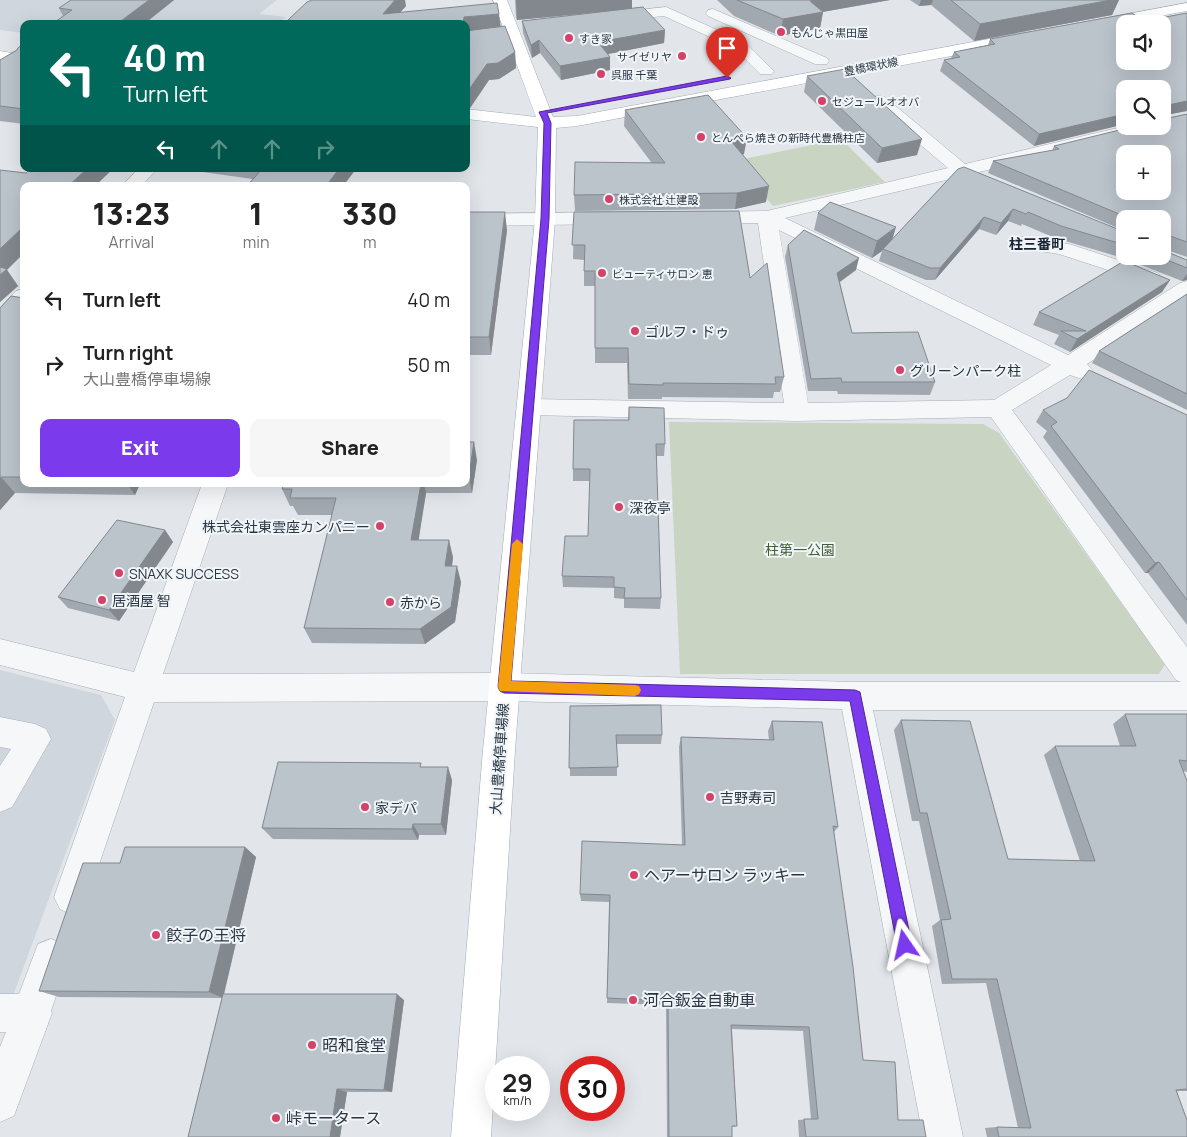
<!DOCTYPE html>
<meta charset="utf-8">
<style>
body{margin:0;font-family:Manrope,"Noto Sans JP",sans-serif;background:#f6f6f6;color:#222;height:100vh;display:flex;flex-direction:column;font-size:19px;white-space:nowrap}
*{box-sizing:border-box;margin:0}
p{font-size:16px;color:#767676}
.icon{flex:none;width:28px;height:28px;fill:none;stroke:currentColor;stroke-width:2;stroke-linecap:round;stroke-linejoin:round}
.map{position:relative;flex:1;overflow:hidden}
.panel{position:absolute;left:20px;top:182px;width:450px;height:305px;display:flex;flex-direction:column;background:#fff;border-radius:10px;box-shadow:0 5px 20px #0002}
.panel>*{flex:none}
.hud{position:absolute;left:20px;top:20px;width:450px;height:152px;border-radius:10px;box-shadow:0 5px 20px #0002;background:#00695c;color:#fff;overflow:hidden}
.fabs{position:absolute;left:1116px;top:15px;display:grid;gap:10px}
.fabs a{display:grid;place-items:center;width:55px;height:55px;border-radius:10px;background:#fff;box-shadow:0 5px 20px #0002;font-size:25px}
.speed{position:absolute;left:485px;top:1056px;display:flex;gap:10px;font-size:25px;font-weight:700;text-align:center}
.speed>*{display:grid;place-content:center;width:65px;height:65px;border-radius:50%;background:#fff;box-shadow:0 5px 20px #0002;line-height:1}
.speed small{font-size:12px;font-weight:400}
.speed .limit{border:8px solid #d22;background:#fff;color:#111}
.pin{position:absolute;display:grid;place-items:center;width:42px;height:42px;color:#fff;margin:-51px -21px;border-radius:50% 50% 50% 0;rotate:-45deg;box-shadow:0 0 5px #0007}
.pin .icon{rotate:45deg}
.me{position:absolute;width:55px;margin:-28px;rotate:349deg;stroke-linejoin:round;filter:drop-shadow(0 0 4px #0008)}
.turn{display:flex;align-items:center;gap:18px;height:105px;padding:0 20px;font-size:22px}
.turn .icon{width:65px;height:65px;stroke-width:2.5}
.turn b{display:block;font-size:35px;line-height:42px}
.lanes{display:flex;align-items:center;height:48px;padding:0 20px;background:#0003;justify-content:center;gap:25px;direction:ltr}
.lanes .off{opacity:.35}
.eta{display:flex;justify-content:space-evenly;align-items:center;height:85px;text-align:center}
.eta b{font-size:30px;font-weight:800;line-height:35px}
.cta{display:flex;gap:10px;margin-top:auto;padding:10px 20px}
.cta a{flex:1;height:58px;border-radius:10px;background:#7c3aed;color:#fff;font-size:20px;font-weight:800;line-height:58px;text-align:center}
.cta a+a{background:#f6f6f6;color:#222}
ul{padding:0;list-style:none}
li{display:flex;align-items:center;gap:15px;height:65px;padding:0 20px}
li div{flex:1}
li b{display:block;font-size:19px}
li em{font-style:normal}
.map>svg:first-child{display:block}
.built{fill:#d0d6dd}
.green{fill:#c9d5c2}
.lines{fill:none;stroke-linecap:round;stroke-linejoin:round}
.minor-casing{stroke:#a7aeb6;stroke-width:1}
.major-casing{stroke:#a0acb7;stroke-width:1}
.minor{fill:#f5f7f9;fill-rule:evenodd}
.major{fill:#fff;fill-rule:evenodd}
.wall{fill:#a1a8af}
.shaded-wall{fill:#83888e}
.building{fill:#bbc3cb;stroke:#83888e;fill-rule:evenodd}
.route{fill:#7c3aed;stroke:#51269a}
.slow{fill:#f59e0b}
.poi-dot{fill:#d54268;stroke:#f1f5f8;stroke-width:2}
.labels{text-anchor:middle;dominant-baseline:central;stroke-width:4;stroke-linejoin:round;paint-order:stroke}
.far-poi-label{font-size:11px;fill:#293644;stroke:#f1f5f8;text-anchor:start}
.far-street-label{font-size:11px;fill:#293644;stroke:#f1f5f8}
.far-quarter-label{font-size:14px;font-weight:bold;fill:#1b2634;stroke:#f1f5f8}
.poi-label{font-size:14px;fill:#293644;stroke:#f1f5f8;text-anchor:start}
.park-label{font-size:14px;fill:#426035;stroke:#f1f5f8}
.street-label{font-size:14px;fill:#293644;stroke:#f1f5f8}
.near-poi-label{font-size:16px;fill:#293644;stroke:#f1f5f8;text-anchor:start}
</style>
<div class="map">
<svg width="1187" height="1137" viewBox="0 0 1187 1137">
<rect width="100%" height="100%" fill="#e2e6eb"/>
<!-- built -->
<path class="built" d="M0 0H277L259 14 286 17 277 24H24V33L0 30Z
M0 670 101 695 115 720 0 1031Z"/>
<!-- green -->
<path class="green" d="M841 139 885 182 773 206 734 161Z
M669 422 983 424 999 433 1165 664 1159 674H680Z"/>
<g class="lines">
<!-- minor casing -->
<g class="minor-casing">
<path id="minor" d="M666 7 744 42 774 71 772 74H760L734 48 664 16 611 21 606 20 604 17 606 14 611 13Z
M713 9 827 58 829 61 827 64H815L708 16 706 13 708 10Z
M879 96 885 97 965 164 1126 126H1157L1155 130 979 172 983 177 981 181 974 183 959 177 785 218 1068 355 1180 283 1187 281V298L1087 364 1093 371 1090 377 1082 379 1070 375 1012 410 1187 647V710H873L963 1137H923L842 709 504 701 154 702 84 909 72 915 60 909 54 897 125 697 0 665V639L134 672 202 484H228L163 674 504 673 855 682H1181L1176 680 991 417 797 421 529 415 521 413 517 407 521 401 529 399 784 403 758 223 703 224 696 222 693 218 696 214 703 212 767 211 948 168 873 105 871 101 873 97ZM779 230 1051 365 994 400 808 403Z
M138 169H157L141 186H122Z
M610 212 617 214 620 218 617 222 610 224 466 226V214Z
M1021 237 1069 244 1158 273 1161 278 1158 283 1151 284 1059 254 1014 247 1011 243 1014 239Z
M24 289V309L8 326 0 328V308L16 291Z
M0 717 35 724 46 729 51 739 12 807 0 812V766L11 749 0 747Z
M51 939 64 944 69 957 51 1011 52 1013 14 1116 0 1122V1047L6 1032H0V994H19L38 944Z"/>
</g>
<!-- major casing -->
<g class="major-casing">
<path id="major" d="M493 0H507L553 117 577 116 1026 32 1031 34 1034 37 1031 40 1026 42 577 126 556 128 555 219 515 750 491 1137H451L483 750 535 219 538 127 466 119V109L536 117Z
M1187 3V11L1101 27 1096 26 1094 23 1096 20 1101 19Z
M0 51 24 55V65L0 61Z"/>
</g>
<!-- minor -->
<use href="#minor" class="minor"/>
<!-- major -->
<use href="#major" class="major"/>
</g>
<!-- wall -->
<path class="wall" d="M174 0 144 24H52L63 16 59 8Z
M515 0H632V9L517 20 516 17Z
M717 0H890L823 12 820 28 780 36 734 16Z
M910 0H1119L1112 15 974 41 931 5 919 6Z
M406 6 400 12 500 26 515 52 516 68 499 79 489 80 470 108H466V24H289L288 20Z
M1187 13V111L1165 115 1163 119 1187 114V257L1164 249 1163 250 1187 260V280L1182 281 1123 258 1055 238 1022 224 1021 226 1008 221 996 235 979 229 935 280H926L879 261 882 251 872 258 814 230 818 213 893 239 958 169 1125 232V256H1162V219H1125V231L988 173 993 161 1052 151 1054 146 1162 126V89H1125V124L1034 146 940 71 944 60 951 58 954 52 988 45 990 39 1144 21Z
M522 21 665 30 664 43 608 54 610 57V70L561 80 540 53 532 58 523 33Z
M24 43V124L0 121V60L17 50Z
M807 76 917 155 877 163 804 92Z
M625 110 744 154 742 155 766 202 735 209 575 211 574 195 651 162 624 126Z
M58 169H113L24 186 7 270 18 286 0 302V170L26 173 59 171Z
M188 169H356L343 186 253 179 188 170Z
M408 169H430L428 172Z
M466 212 507 230 491 355H466Z
M574 212 750 278 784 377 780 392H774L773 398 662 397V399H628L627 363H595V286H584V260L573 259Z
M788 245 856 270 840 282 852 333 935 382 930 395 838 394 837 391H808L785 257Z
M1170 280 1162 292 1070 352 1054 344 1059 335 1033 325 1039 312Z
M1187 294V410L1092 363 1099 351Z
M24 298V484H140L135 495 15 493 0 510V308Z
M629 407 665 444 664 456H656L661 598 660 609 624 608V599L614 598V588L563 587 562 576 588 536 590 481H573V469L628 420Z
M1043 410 1187 415V625L1148 573H1145L1043 437 1047 431 1036 422Z
M466 442 477 460 472 493H426L418 540 453 557 452 566 461 582 455 622 425 644 312 643 304 628 332 515H298L293 506H290L282 489 284 484H466Z
M165 530 173 542 119 621 68 608 58 597Z
M570 706 662 735 661 744H617V776H570Z
M1125 714H1187V772L1183 771 1187 781V1091H1177L1187 1137H987L985 1128 997 1127 1018 1128 986 983 942 984 932 926 940 920 919 821H912L894 730 901 720 1008 859 1080 861 1044 755 1055 746H1120L1113 724Z
M772 721 838 827 834 832 863 1060 898 1120 926 1137H799L798 1120 811 1119 803 1031 732 1029 737 1126 732 1127V1137H667L666 1005 607 1003 609 902 581 901 580 894 682 845 679 747 681 737 769 740 768 731Z
M423 767 452 780 446 835H419L418 840 273 839 262 828Z
M245 847 256 857 224 994 404 1000 392 1092H347L340 1137H188L222 998 59 997 39 991 120 863Z"/>
<!-- shaded-wall -->
<path class="shaded-wall" d="M149 0H174L144 24H117Z
M395 0H405L406 6 390 24 383 14Z
M516 0H632V9L517 20Z
M815 0H890L816 13 823 12 820 28 780 36 783 19 810 1Z
M921 0H933L931 5 919 6Z
M1111 0H1119L1112 15 974 41 980 24Z
M499 14 501 29 466 33V24H463L464 17Z
M665 30 664 43 598 56V42Z
M539 40 540 53 532 58 531 45Z
M515 52 516 68 499 79 489 80 470 108 468 91 487 64Z
M610 57V70L561 80 560 66Z
M1187 101V111L1165 115 1167 112 1168 105Z
M1125 114V124L1034 146 1039 134Z
M747 138 744 154 728 158 731 141Z
M922 139 917 155 877 163 882 148Z
M87 169H113L95 186H68Z
M339 169H356L343 186H326Z
M769 186 766 202 735 209 737 193Z
M1013 209 1008 221 996 235 1001 223Z
M505 212 507 230 491 355 489 337Z
M984 217 979 229 935 280 940 268Z
M24 226V253L7 270 18 286 0 302V249Z
M896 227 891 244 883 249 882 251 872 258 877 241Z
M1170 236 1166 242H1168L1162 250V243Z
M859 258 856 270 834 286 837 273Z
M1187 274V280L1182 281Z
M1170 280 1162 292 1070 352 1077 339Z
M474 442 477 460 472 493 469 476Z
M1 477 15 493 0 510V478Z
M127 484H140L135 495Z
M421 484H424L426 493 416 557 411 540Z
M165 530 173 542 119 621 109 610Z
M449 540 453 557 450 582 445 566Z
M1159 562 1148 573H1145L1155 563Z
M457 566 461 582 455 622 425 644 420 629Z
M448 767 452 780 446 835 441 824Z
M413 824 419 835 418 840 412 829Z
M245 847 256 857 223 998 209 992Z
M397 994 404 1000 392 1092 384 1090Z
M337 1089 347 1092 340 1137H330Z"/>
<!-- building -->
<path class="building" d="M71 0H149L117 24H52L72 10 59 8Z
M312 0H395L383 14 497 3 499 14 464 17 463 24H319L288 20 307 2Z
M737 0H816L810 1 823 12 783 19Z
M951 0H1111L980 24Z
M643 7 665 30 598 42 610 57 560 66 539 40 531 45 522 21Z
M1132 13 1144 21 1187 13V101L1168 105 1167 112H1162V89H1125V114L1039 134 944 60 960 57 954 52 995 44 990 39ZM1125 24H1162V61H1125Z
M505 26 515 52 498 63 487 64 468 91H466V31Z
M24 43V109L0 106V60L17 50 18 48Z
M845 69 922 139 882 148 807 76Z
M708 95 747 138 731 141 769 186 737 193 574 195 575 162 665 163 625 110Z
M1187 114V242L1170 236 1168 238V242L1162 243V219H1131L993 161 1059 149 1054 146 1136 126H1162V119L1164 117 1169 118ZM1125 154H1162V191H1125Z
M964 167 1125 232V245L1061 226 1028 212 1026 214 1013 209 1001 223 984 217 940 268H930L883 249 958 169Z
M71 169H87L68 186H24V226L0 249V170L26 173 28 171H70Z
M262 169H339L326 186H247Z
M830 202 896 227 877 241 818 213Z
M739 211 750 278 767 263 784 377H775L776 384 663 383V385L629 384 628 348H595V271H584L585 245H572L574 212Z
M466 212H505L489 337H466Z
M804 230 859 258 837 273 852 333 918 332 935 382H842L841 378 811 379 788 245Z
M1162 250 1187 260V268L1157 256H1162Z
M1124 261 1170 280 1077 339 1061 331H1086L1039 312Z
M0 267 7 269 0 275Z
M1187 294V394L1099 351Z
M11 296 24 298V477H1L0 478V308Z
M1089 370 1187 415V600L1159 562 1155 563 1051 426 1057 422 1043 410 1067 398Z
M629 407 664 408 665 444H656L661 598H624L625 588 614 587V577L562 576 565 536H588L590 469H573L574 420H629Z
M466 442H474L469 476H466Z
M284 484H421L411 540H449L445 566H457L451 607 420 629 304 628 336 498H290L292 489H282Z
M117 520 165 530 109 610 58 597Z
M661 705 662 735H616L618 767 569 768 570 706Z
M1125 714H1187V761L1179 760 1187 781V1089L1176 1090 1187 1120V1137H999L997 1127 1031 1128 997 979H952L941 920 951 919 927 813H920L901 720 970 721 1008 859 1095 861 1055 746H1136Z
M772 721 822 722 838 827 833 826 853 967 863 1060 895 1062 898 1120H923L926 1137H806L804 1119H818L809 1027 731 1025 737 1126H732V1137H669L668 1001 607 998 610 895 580 894 582 841 685 845 681 737 774 740Z
M278 762 421 763 420 767H448L441 824H413L412 829 262 828Z
M125 847H245L209 992 39 991 83 863H120Z
M223 994H397L384 1090 337 1089 330 1137H188Z"/>
<!-- route -->
<path class="route" d="M727 76 731 78 730 79 547 113 551 123 549 219 511 681 855 690 860 692 912 945 910 950 905 953 899 950 897 945 850 701 504 693 500 691 498 687 541 219 544 123 539 112Z"/>
<!-- slow -->
<path class="slow" d="M517 539 523 544 511 681 635 685 639 686 641 690 639 694 635 696 500 691 498 687 512 544Z"/>
<!-- markers -->
<g class="poi-dot">
<circle cx="781" cy="32" r="5"/>
<circle cx="569" cy="38" r="5"/>
<circle cx="682" cy="56" r="5"/>
<circle cx="601" cy="74" r="5"/>
<circle cx="822" cy="101" r="5"/>
<circle cx="701" cy="137" r="5"/>
<circle cx="609" cy="199" r="5"/>
<circle cx="602" cy="273" r="5"/>
<circle cx="635" cy="331" r="5"/>
<circle cx="900" cy="370" r="5"/>
<circle cx="619" cy="507" r="5"/>
<circle cx="380" cy="526" r="5"/>
<circle cx="119" cy="573" r="5"/>
<circle cx="102" cy="600" r="5"/>
<circle cx="390" cy="602" r="5"/>
<circle cx="710" cy="797" r="5"/>
<circle cx="365" cy="807" r="5"/>
<circle cx="634" cy="875" r="5"/>
<circle cx="156" cy="935" r="5"/>
<circle cx="633" cy="1000" r="5"/>
<circle cx="312" cy="1045" r="5"/>
<circle cx="276" cy="1118" r="5"/>
</g>
<g class="labels">
<!-- far-poi labels -->
<g class="far-poi-label">
<text x="791" y="32">もんじゃ黒田屋</text>
<text x="579" y="38">すき家</text>
<text x="672" y="56" text-anchor="end">サイゼリヤ</text>
<text x="611" y="74">呉服 千葉</text>
<text x="832" y="101">セジュールオオバ</text>
<text x="711" y="137">とんぺら焼きの新時代豊橋柱店</text>
<text x="619" y="199">株式会社 辻建設</text>
<text x="612" y="273">ビューティサロン 恵</text>
</g>
<!-- far-street labels -->
<g class="far-street-label">
<text transform="translate(871 66) rotate(-11)">豊橋環状線</text>
</g>
<!-- far-quarter labels -->
<g class="far-quarter-label">
<text x="1037" y="243">柱三番町</text>
</g>
<!-- poi labels -->
<g class="poi-label">
<text x="645" y="331">ゴルフ・ドゥ</text>
<text x="910" y="370">グリーンパーク柱</text>
<text x="629" y="507">深夜亭</text>
<text x="370" y="526" text-anchor="end">株式会社東雲座カンパニー</text>
<text x="129" y="573">SNAXK SUCCESS</text>
<text x="112" y="600">居酒屋 智</text>
<text x="400" y="602">赤から</text>
<text x="720" y="797">吉野寿司</text>
<text x="375" y="807">家デパ</text>
</g>
<!-- park labels -->
<g class="park-label">
<text x="800" y="549">柱第一公園</text>
</g>
<!-- street labels -->
<g class="street-label">
<text transform="translate(499 759) rotate(-86)">大山豊橋停車場線</text>
</g>
<!-- near-poi labels -->
<g class="near-poi-label">
<text x="644" y="875">ヘアーサロン ラッキー</text>
<text x="166" y="935">餃子の王将</text>
<text x="643" y="1000">河合鈑金自動車</text>
<text x="322" y="1045">昭和食堂</text>
<text x="286" y="1118">峠モータース</text>
</g>
</g>
</svg>
<div class="fabs">
<a><svg class="icon" aria-label="sound" viewBox="0 0 24 24"><path d="M4 9h4l5-4v14l-5-4H4zM17 9q2 3 0 6"/></svg></a>
<a><svg class="icon" aria-label="search" viewBox="0 0 24 24"><circle cx="10" cy="10" r="6"/><path d="M15 15l6 6"/></svg></a>
<a>+</a>
<a>−</a>
</div>
<div class="speed"><div>29<small>km/h</small></div><div class="limit">30</div></div>
<div class="pin" style="left:727px;top:78px;background:#d93025"><svg class="icon" aria-label="arrive" viewBox="0 0 24 24"><path d="M6 21V4h12l-3 4 3 4H6"/></svg></div>
<svg class="me" style="left:905px;top:945px" viewBox="-20 -20 40 40"><path d="M0-17L14 15 0 8-14 15z" fill="#7c3aed" stroke="#fff" stroke-width="4"/></svg>
<div class="hud">
<div class="turn"><svg class="icon" aria-label="left" viewBox="0 0 24 24"><path d="M17 20v-9H6M10 6l-5 5 5 5"/></svg><div><b>40 m</b>Turn left</div></div>
<div class="lanes"><svg class="icon" aria-label="left" viewBox="0 0 24 24"><path d="M17 20v-9H6M10 6l-5 5 5 5"/></svg><svg class="icon off" aria-label="ahead" viewBox="0 0 24 24"><path d="M12 20V5M6 11l6-6 6 6"/></svg><svg class="icon off" aria-label="ahead" viewBox="0 0 24 24"><path d="M12 20V5M6 11l6-6 6 6"/></svg><svg class="icon off" aria-label="right" viewBox="0 0 24 24"><path d="M7 20v-9h11M14 6l5 5-5 5"/></svg></div>
</div>
<section class="panel">
<div class="eta">
<div><b>13:23</b><p>Arrival</p></div>
<div><b>1</b><p>min</p></div>
<div><b>330</b><p>m</p></div>
</div>
<ul>
<li><svg class="icon" aria-label="left" viewBox="0 0 24 24"><path d="M17 20v-9H6M10 6l-5 5 5 5"/></svg><div><b>Turn left</b></div><em>40 m</em></li>
<li><svg class="icon" aria-label="right" viewBox="0 0 24 24"><path d="M7 20v-9h11M14 6l5 5-5 5"/></svg><div><b>Turn right</b><p>大山豊橋停車場線</p></div><em>50 m</em></li>
</ul>
<div class="cta"><a>Exit</a><a>Share</a></div>
</section>
</div>
